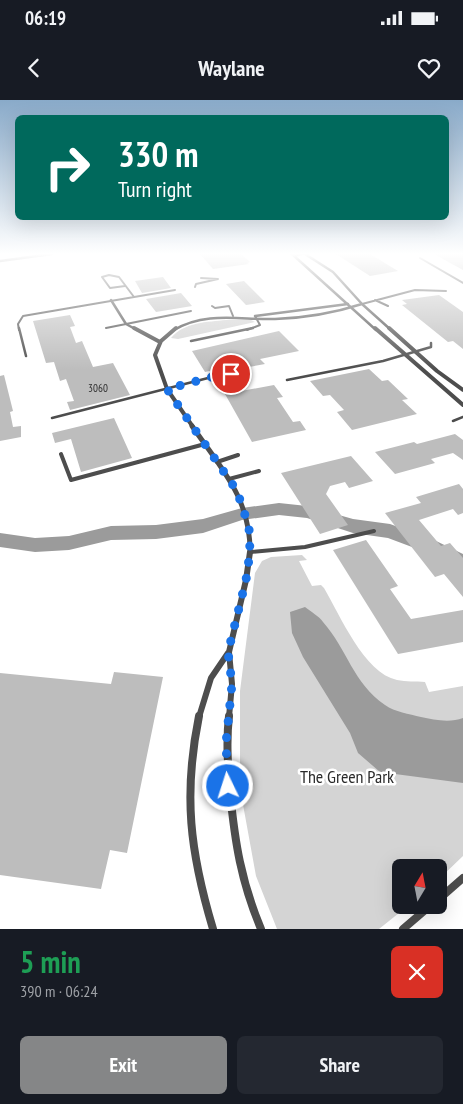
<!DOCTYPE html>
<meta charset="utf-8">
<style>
body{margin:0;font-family:"PT Sans Narrow",sans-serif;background:#242831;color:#f1f3f6;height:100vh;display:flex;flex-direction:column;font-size:19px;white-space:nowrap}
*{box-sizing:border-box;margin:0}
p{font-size:16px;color:#9ea1a6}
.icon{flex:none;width:28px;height:28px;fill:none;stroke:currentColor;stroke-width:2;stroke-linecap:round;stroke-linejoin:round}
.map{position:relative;height:829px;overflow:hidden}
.side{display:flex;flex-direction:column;background:#171b24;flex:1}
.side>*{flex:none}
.hud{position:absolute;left:15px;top:15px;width:434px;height:105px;border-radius:8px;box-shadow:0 5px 20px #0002;background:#00695c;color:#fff;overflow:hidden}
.needle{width:32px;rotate:10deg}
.tools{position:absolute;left:392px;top:759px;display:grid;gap:10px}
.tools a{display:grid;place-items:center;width:55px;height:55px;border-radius:8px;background:#171b24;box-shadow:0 5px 20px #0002;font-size:25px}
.pin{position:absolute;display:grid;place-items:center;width:42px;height:42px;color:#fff;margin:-21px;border:2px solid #fff;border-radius:50%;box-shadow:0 1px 5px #0007}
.me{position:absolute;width:55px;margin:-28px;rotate:356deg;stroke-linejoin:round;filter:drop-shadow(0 0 4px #0008)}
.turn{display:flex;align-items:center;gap:18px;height:105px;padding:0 20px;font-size:22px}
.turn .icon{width:65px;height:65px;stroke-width:2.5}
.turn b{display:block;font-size:35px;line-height:42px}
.round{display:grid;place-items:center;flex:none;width:52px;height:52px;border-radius:8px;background:#242831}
.overview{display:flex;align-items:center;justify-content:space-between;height:85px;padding:0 20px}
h1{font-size:30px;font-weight:700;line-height:38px;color:#1e9e55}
.button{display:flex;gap:10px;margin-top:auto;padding:10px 20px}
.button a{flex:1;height:58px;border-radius:8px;background:#858687;color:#fff;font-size:20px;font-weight:700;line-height:58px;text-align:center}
.button a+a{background:#242831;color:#f1f3f6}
.status{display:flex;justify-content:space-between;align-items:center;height:35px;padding:0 25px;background:#171b24;direction:ltr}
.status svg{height:14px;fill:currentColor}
header{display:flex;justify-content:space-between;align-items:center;height:65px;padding:0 20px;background:#171b24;font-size:22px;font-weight:700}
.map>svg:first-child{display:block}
.green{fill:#d4d4d4}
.water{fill:#9b9b9b}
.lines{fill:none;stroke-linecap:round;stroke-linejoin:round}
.river{fill:#9b9b9b;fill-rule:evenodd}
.building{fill:#bdbdbd}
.service-far2{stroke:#4d4d4d;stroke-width:2}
.service-far1{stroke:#4d4d4d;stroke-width:2.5}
.service{stroke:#4d4d4d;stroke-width:4}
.minor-far4{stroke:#4d4d4d;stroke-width:2.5}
.minor-far3{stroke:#4d4d4d;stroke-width:4}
.minor-far2{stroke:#4d4d4d;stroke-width:5}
.minor-far1{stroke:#4d4d4d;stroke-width:6}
.minor{stroke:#4d4d4d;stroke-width:8}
.route{stroke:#1a73e8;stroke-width:9;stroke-dasharray:0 16.2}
.labels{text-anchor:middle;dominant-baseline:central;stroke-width:5;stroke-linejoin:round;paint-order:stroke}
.far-number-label{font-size:11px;fill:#2f2f2f}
.near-park-label{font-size:18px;fill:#2b2b2b;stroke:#fff}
</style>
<div class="status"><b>06:19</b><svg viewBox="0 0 49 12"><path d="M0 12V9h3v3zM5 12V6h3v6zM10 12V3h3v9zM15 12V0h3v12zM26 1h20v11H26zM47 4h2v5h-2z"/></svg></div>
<header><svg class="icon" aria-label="back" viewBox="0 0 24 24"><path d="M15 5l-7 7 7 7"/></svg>Waylane<svg class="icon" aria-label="heart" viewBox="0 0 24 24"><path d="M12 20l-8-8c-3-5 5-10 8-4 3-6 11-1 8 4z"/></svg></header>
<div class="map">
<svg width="463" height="829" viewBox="0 0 463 829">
<rect width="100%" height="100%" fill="#fff"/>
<!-- green -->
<path class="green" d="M226 220H251L255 222 178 239 171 238C184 222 208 222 226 220Z
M302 455 307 460 299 461 312 486 321 485 324 488C340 515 364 573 397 580 406 582 416 581 425 582L429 592 463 586V756L439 779V768H401V805H409L379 829H277L256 776 240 688V591L255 473 262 461 271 457Z"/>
<!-- water -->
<path class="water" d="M305 507C311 512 319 516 323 522 347 549 353 583 385 605 395 612 409 614 421 617 434 620 450 623 463 618V683L380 672 358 653 350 633 303 557 292 533 290 512Z"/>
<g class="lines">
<!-- river -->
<path class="river" d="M279 403 307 406 353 419 390 424 434 440 463 454V471L420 450 388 438 353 433 307 418 279 415 242 420 203 433 156 439 111 440 69 450 35 452 0 447V433L35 438 69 436 111 426 156 425 203 419 242 408Z"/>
</g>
<!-- building -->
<path class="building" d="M200 154H241L250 162 247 163 249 164 213 169Z
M336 154H370L398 171 370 176Z
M434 154H463V170Z
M163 177 171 188 142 193 135 181Z
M244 181 265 202 246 205 226 184Z
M181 193 192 206 156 212 146 199Z
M439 195 463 212V249L453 241 448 242 402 205 407 204 402 200Z
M70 215 75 226 70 227 76 243 82 241 93 267 113 263 130 295 70 310 67 302 74 301 66 279 60 281 54 262 46 263 33 221Z
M279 231 299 251 260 259 265 264 249 267 245 263 205 272 192 251Z
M369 269 382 281 388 280 408 299 402 300 417 314 352 330 337 312 344 310 330 295 323 296 310 281Z
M4 275 13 311 10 312 13 327 21 326V337L0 341V276Z
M274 285 283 297 277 298 293 322 300 321 306 330 252 342 225 294Z
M114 318 132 358 81 372 71 339 55 343 52 333Z
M455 334 463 340V360L453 353 431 359 435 363 395 374 375 352 414 342 417 344Z
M351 356 373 381 349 388 345 382 330 386 326 394 348 425 320 434 281 373Z
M459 384 463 389V413L458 415 453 409 419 420 441 446 450 443 463 458V497L444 474 435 477 385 413 421 403 416 397Z
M366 440 398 486 390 489 411 519 463 510V542L398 554 333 450Z
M114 572 163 577 127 753 110 750 101 789 0 775V573L111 584Z"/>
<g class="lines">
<!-- service-far2 -->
<path class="service-far2" d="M294 156 303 154
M420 158 463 183
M125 186 110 188 102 177 109 175 119 177 134 197
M195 187 196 184 218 179 201 178
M375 200 388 206
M362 204 415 190 446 191
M212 206 215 208 229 206 233 216
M106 228 191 211
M19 230 18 224 23 216 175 190
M247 230 260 225 255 216"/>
<!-- service-far1 -->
<path class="service-far1" d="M19 228 26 256
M191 241 253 228
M287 280 383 261 431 247V243
M52 318 212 277 231 274
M453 321 463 317"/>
<!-- service -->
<path class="service" d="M61 354 71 380 205 344
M217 362 238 355
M229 379 259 371
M250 452 305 447 374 431"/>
<!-- minor-far4 -->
<path class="minor-far4" d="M292 154 376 230
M305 154 333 172 362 204 391 230
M0 161 52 154
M111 200 126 224 137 230
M255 216 348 204
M174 230C206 211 240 220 275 219 304 218 334 213 362 204"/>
<!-- minor-far3 -->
<path class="minor-far3" d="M134 228 160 242
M176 228 161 241 155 255 167 289 193 327
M375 228 463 305
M389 228 437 271 463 290"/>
<!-- minor-far2 -->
<path class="minor-far2" d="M192 326C221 368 251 399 250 453"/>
<!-- minor-far1 -->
<path class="minor-far1" d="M199 617 211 578 228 553
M229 617 232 584 229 552 246 480 250 452"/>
<!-- minor -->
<path class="minor" d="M199 616C183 695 190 752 213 829
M229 616C226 642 228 666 230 692 235 743 241 781 261 829
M439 799 463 778
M403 829 431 805"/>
</g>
<!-- sky -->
<linearGradient id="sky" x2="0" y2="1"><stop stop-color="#89aac9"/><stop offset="0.57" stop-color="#fff"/><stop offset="1" stop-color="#fff" stop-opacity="0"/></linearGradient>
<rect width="463" height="270" fill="url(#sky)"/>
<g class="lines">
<!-- route -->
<path class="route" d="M228 686 226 643 232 584 228 552 246 480 250 452 249 427 237 391 167 289 212 277 231 274"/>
</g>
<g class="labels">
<!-- far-number labels -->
<g class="far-number-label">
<text x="98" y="288">3060</text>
</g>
<!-- near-park labels -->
<g class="near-park-label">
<text x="347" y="676">The Green Park</text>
</g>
</g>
</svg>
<div class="tools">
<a><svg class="needle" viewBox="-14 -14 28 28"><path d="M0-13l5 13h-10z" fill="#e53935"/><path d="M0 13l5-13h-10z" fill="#9ea1a6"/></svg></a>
</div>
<div class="pin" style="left:231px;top:274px;background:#d93025"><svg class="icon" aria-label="arrive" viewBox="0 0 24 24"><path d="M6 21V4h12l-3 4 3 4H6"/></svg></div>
<svg class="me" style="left:228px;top:686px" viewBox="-20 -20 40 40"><circle r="17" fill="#1a73e8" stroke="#fff" stroke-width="3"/><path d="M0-11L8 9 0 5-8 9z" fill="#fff"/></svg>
<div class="hud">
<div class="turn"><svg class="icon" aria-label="right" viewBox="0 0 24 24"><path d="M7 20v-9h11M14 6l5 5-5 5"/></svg><div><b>330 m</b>Turn right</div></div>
</div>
</div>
<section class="side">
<div class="overview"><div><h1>5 min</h1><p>390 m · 06:24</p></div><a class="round" style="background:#d93025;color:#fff"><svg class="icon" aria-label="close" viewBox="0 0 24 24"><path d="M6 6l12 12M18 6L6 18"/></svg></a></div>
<div class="button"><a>Exit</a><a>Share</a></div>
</section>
